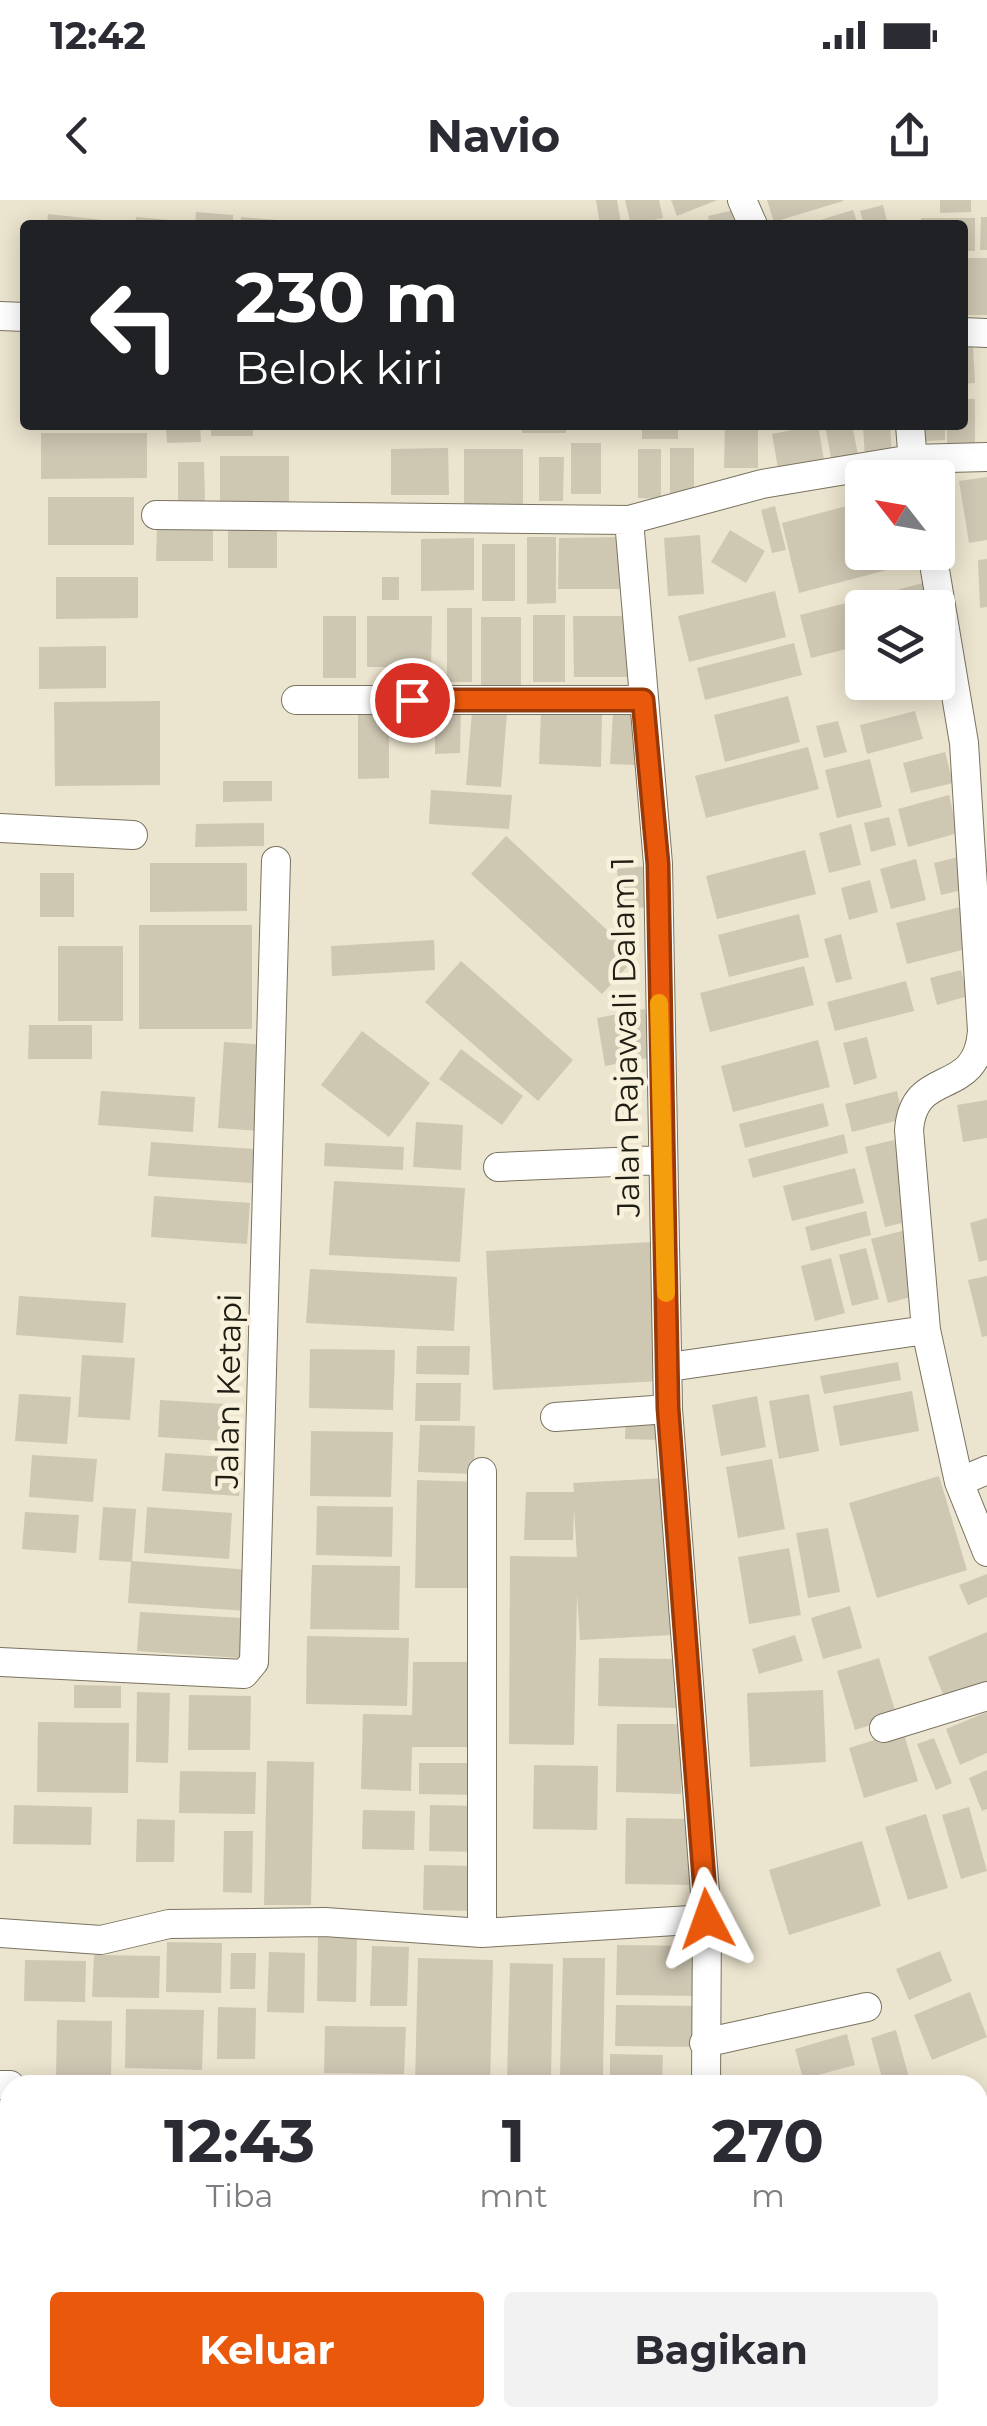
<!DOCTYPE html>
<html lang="id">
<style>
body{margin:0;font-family:Montserrat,sans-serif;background:#f2f2f3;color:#2b2b33;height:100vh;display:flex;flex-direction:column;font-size:38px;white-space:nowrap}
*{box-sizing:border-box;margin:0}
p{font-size:32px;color:#7c7c81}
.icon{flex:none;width:55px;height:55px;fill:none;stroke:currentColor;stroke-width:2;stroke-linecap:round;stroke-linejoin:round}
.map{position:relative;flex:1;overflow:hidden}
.drawer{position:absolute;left:0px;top:1875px;width:988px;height:352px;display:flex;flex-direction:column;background:#fff;border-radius:30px 30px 0 0;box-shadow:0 5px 25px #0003}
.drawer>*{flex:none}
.hud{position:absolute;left:20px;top:20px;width:948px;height:210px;border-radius:10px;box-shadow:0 5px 25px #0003;background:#202124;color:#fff;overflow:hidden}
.needle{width:65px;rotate:301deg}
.controls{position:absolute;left:845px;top:260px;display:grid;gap:20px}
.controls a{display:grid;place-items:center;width:110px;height:110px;border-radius:10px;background:#fff;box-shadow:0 5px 25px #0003;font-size:50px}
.pin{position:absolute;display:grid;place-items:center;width:85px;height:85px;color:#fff;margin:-42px;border:5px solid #fff;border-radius:50%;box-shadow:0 2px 10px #0007}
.me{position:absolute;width:110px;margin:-55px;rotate:356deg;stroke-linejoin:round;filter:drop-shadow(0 0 8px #0008)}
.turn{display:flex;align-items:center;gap:35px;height:210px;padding:0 50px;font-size:45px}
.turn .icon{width:130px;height:130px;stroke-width:2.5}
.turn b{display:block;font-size:70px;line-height:85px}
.eta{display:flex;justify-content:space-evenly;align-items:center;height:170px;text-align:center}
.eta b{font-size:60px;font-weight:700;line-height:70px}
.cta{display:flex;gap:20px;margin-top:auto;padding:20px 50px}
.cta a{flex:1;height:115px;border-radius:10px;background:#ea580c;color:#fff;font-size:40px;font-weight:700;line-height:115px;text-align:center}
.cta a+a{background:#f2f2f3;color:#2b2b33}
.status{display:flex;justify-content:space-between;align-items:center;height:70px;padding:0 50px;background:#fff;direction:ltr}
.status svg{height:28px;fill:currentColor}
header{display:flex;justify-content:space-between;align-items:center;height:130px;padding:0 50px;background:#fff;font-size:45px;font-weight:700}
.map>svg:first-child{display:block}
.building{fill:#cec7b2}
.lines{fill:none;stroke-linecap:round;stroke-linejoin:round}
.minor-casing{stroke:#7a735f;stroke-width:30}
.minor{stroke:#fff;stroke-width:28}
.route-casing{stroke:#983908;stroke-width:25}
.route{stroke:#ea580c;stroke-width:18}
.slow{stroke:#f59e0b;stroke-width:18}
.labels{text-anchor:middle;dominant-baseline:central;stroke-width:9;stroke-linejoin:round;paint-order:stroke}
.street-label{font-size:32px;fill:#201d15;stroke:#f8f1db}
</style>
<div class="status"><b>12:42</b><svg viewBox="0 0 49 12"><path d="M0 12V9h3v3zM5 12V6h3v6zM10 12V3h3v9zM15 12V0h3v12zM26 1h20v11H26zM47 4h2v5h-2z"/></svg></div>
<header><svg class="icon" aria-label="back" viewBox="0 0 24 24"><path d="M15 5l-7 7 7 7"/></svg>Navio<svg class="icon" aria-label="share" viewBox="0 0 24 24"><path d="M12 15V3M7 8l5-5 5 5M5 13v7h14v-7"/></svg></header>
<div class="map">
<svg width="987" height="2226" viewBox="0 0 987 2226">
<rect width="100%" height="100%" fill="#ebe4ce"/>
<!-- building -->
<path class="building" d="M596 0H617L621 23 600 25Z
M625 0H659L663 18 631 25Z
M671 0H717L677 16Z
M767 0H843V1L774 22Z
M940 0H971V12L940 13Z
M883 5 888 25H864L860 11Z
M734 10 737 25H710L708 16Z
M853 10 858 25H807V24Z
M196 12 233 15V25H195Z
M48 14 113 21V25H47Z
M136 17 182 21 181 25H135Z
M241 17 299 22V25H240Z
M981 17H987V50H980Z
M921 18H975V51H962V25H921Z
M965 58H987V115H963Z
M973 146 975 183 962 184V147Z
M962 199H975V248L947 247V225H962Z
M166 225H200L201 242 167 243Z
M211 225H253V236H211Z
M522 225H566V233H522Z
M642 225H678V239H642Z
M818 225 825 266 779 274 772 234Z
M825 225H852L860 264 833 269Z
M863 225H890L892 257 865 259Z
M911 225H945V240L912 242Z
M725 227H758V268H724Z
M41 233H147V278L41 279Z
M571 243H601V294H571Z
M448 248 449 295H391V249Z
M670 248H694V295H670Z
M464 249H523V307H464Z
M638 249H661V299L638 298Z
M220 256H289V307L220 308Z
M539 257H564L563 301H539Z
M178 262H204L205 302H178Z
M987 277V340L969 343 959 281Z
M48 297H134V345H48Z
M862 302V352H928L929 359 799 393 782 323Z
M775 306 786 350 772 353 761 310Z
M213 324V361H156L157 325Z
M228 326H277V368H228Z
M730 330 765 351 746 383 711 362Z
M700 335 704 394 668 396 664 338Z
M527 337H556V403L527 404Z
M626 337V389H558L559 338Z
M474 338V390L421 391V339Z
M482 344H515V401H482Z
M987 359V407L980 408 978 360Z
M56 377H138V418L56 419Z
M382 377H399V400H382Z
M931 381 938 408H862V445L811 458 800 415Z
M775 391 786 437 689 462 678 416Z
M447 408H472V482H447Z
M533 415H565V482H533Z
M323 416H356V478H323Z
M367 416H432L431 467H367Z
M573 416H629V477H574Z
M481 417H521V487H481Z
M794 443 802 475 705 500 697 468Z
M106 446V488L39 489V447Z
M863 482H908V484L865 495Z
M788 496 800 542 725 562 714 515Z
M160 501V585L55 586 54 502Z
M435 501H461L460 553 435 554Z
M358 503H389V578L358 579Z
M915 511 923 539 867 554 860 525Z
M472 512 507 514 501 587 466 585Z
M541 512 602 515 601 567 539 564Z
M613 513 637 514 635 565 610 564Z
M838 521 847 552 824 558 816 526Z
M808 547 819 589 706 618 695 576Z
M945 552 953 583 911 593 903 563Z
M870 559 882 607 837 618 825 570Z
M223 581H272V601L223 602Z
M431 590 512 595 509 629 429 624Z
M949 595 958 633 908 647 898 609Z
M889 617 896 645 871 652 864 623Z
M264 623V646L195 647 196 624Z
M851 624 861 665 829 673 819 633Z
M506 636 636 757 602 794 471 674Z
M805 650 816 694 717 719 706 676Z
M962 656 970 688 941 695 934 663Z
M916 659 926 700 891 709 880 669Z
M150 663H247V711L150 712Z
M647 666 651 707 621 709 617 669Z
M40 673H74V717H40Z
M870 680 878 712 849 720 841 688Z
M964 706 974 747 907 764 896 723Z
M799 714 809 757 729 777 718 735Z
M139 725H252V829H139Z
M841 734 852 779 836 783 824 739Z
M434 740 435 770 332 776 331 746Z
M58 746H123V821H58Z
M461 761 573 860 538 901 425 802Z
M804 766 814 805 710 832 700 793Z
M961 770 968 796 937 805 930 778Z
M906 781 914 811 835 831 827 802Z
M645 809 653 857 605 866 597 818Z
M29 825H92V859H28Z
M362 831 430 883 389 937 321 885Z
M867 837 877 878 854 885 843 843Z
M818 840 830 887 733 912 721 866Z
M224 842 265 845 259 931 218 928Z
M461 849 523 896 502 925 439 879Z
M101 891 195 897 193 932 98 925Z
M897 891 903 919 852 932 845 904Z
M987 900V938L963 942 957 905Z
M823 903 829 926 745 948 739 924Z
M416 922 463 925 461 970 413 967Z
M844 934 848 953 753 978 748 959Z
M894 940 914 1020 885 1027 865 947Z
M151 942 254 949 252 983 148 976Z
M325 943 404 947 403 970 324 966Z
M855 968 864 1003 792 1021 783 986Z
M334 981 465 988 460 1062 329 1055Z
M154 996 250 1003 247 1044 151 1037Z
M866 1011 871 1035 811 1051 805 1027Z
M987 1018V1060L979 1062 970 1023Z
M906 1030 922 1094 888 1103 871 1039Z
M653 1042 661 1181 493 1190 486 1051Z
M866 1048 879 1099 852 1106 839 1055Z
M831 1058 845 1113 815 1121 801 1066Z
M310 1069 457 1077 454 1131 306 1123Z
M987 1076V1136L982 1137 968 1080Z
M19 1096 126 1103 123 1143 16 1135Z
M417 1146H470L469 1175 416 1174Z
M310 1149 395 1150 393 1210 309 1208Z
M82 1155 135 1158 130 1220 78 1217Z
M898 1162 901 1180 824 1194 820 1176Z
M416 1183H461L460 1221H415Z
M912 1191 919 1231 840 1246 833 1206Z
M19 1194 71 1197 67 1244 15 1241Z
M809 1194 819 1251 779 1259 769 1201Z
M757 1196 766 1247 721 1256 712 1205Z
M160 1200 224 1204 221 1241 158 1237Z
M626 1214 659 1215V1240L625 1239Z
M420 1225 475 1226 474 1274 418 1272Z
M311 1231 393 1232 391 1297 310 1296Z
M165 1253 241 1258 239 1296 162 1291Z
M32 1255 97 1259 93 1302 29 1297Z
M772 1259 785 1329 738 1338 726 1267Z
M939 1276 967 1370 877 1398 849 1303Z
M666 1278 672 1435 580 1440 577 1394 574 1545 509 1544 510 1356 577 1357 574 1308 573 1340H524L526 1292H574L573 1283Z
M417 1280 481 1282 480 1388H415Z
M317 1306 393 1307 392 1357 316 1355Z
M103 1307 136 1309 132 1361 251 1370 248 1411 128 1403 131 1362 99 1360Z
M147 1307 232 1313 229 1359 144 1353Z
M25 1312 79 1315 76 1353 22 1349Z
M828 1328 840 1392 808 1398 796 1333Z
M789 1348 801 1415 749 1424 738 1357Z
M312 1365 400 1366 399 1430 310 1429Z
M987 1374V1397L968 1405 959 1385Z
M850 1406 862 1448 823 1459 811 1418Z
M140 1412 243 1418 240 1458 137 1451Z
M987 1432V1485L946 1502 928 1457Z
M795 1435 803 1461 759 1474 752 1449Z
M307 1436 409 1438 407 1506 306 1504Z
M599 1458 678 1459 677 1508 598 1506Z
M879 1458 897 1517 855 1530 837 1471Z
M413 1462H479L478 1547H412L411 1591 361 1589 363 1514 412 1515Z
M74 1485 121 1486V1508H74Z
M823 1490 826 1562 750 1567 747 1493Z
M137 1492 170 1493 168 1563 136 1562Z
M189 1495 251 1496 250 1550H188Z
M987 1512V1553L960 1565 946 1529Z
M38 1522 129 1523 128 1593 37 1592Z
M617 1524H682L681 1594 616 1592Z
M903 1531 918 1581 864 1598 849 1548Z
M934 1538 952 1583 936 1590 917 1544Z
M267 1561 314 1562 311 1705H264Z
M419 1563H481L480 1595 419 1594Z
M534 1565 598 1566 597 1630 533 1629Z
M987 1570V1609L982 1611 969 1578Z
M180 1571 256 1572 255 1614 179 1613Z
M14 1605 92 1607 91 1645 13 1644Z
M430 1605 481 1606 480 1652 429 1651Z
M969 1607 987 1671 961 1679 942 1615Z
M363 1610 415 1611 414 1650 362 1649Z
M926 1614 948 1688 908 1700 885 1627Z
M626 1618 696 1619 695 1685 625 1684Z
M137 1619 175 1620 174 1662H136Z
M224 1631H253L252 1693 223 1692Z
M862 1641 881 1706 789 1735 769 1670Z
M424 1665 479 1666 477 1711 423 1710Z
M318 1737 357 1738 356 1802 317 1801Z
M167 1742 222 1743 221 1793 166 1792Z
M617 1745 705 1746 703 1796 616 1795Z
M372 1746 409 1747 407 1806H370Z
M940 1751 952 1781 909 1800 896 1769Z
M269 1752 305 1753 304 1813 267 1812Z
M231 1753H256L255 1789H230Z
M94 1755 160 1756 159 1798 92 1797Z
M418 1758 493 1760 490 1885H415Z
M563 1758H605L603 1876 560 1875Z
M25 1760 86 1761 85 1802 24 1801Z
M510 1763 553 1764 551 1879H507Z
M970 1792 987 1837 932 1860 914 1815Z
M616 1805 701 1806 700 1847 615 1846Z
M218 1807 256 1808 255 1859H217Z
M126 1809 204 1810 202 1870 125 1868Z
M57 1820 112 1821 111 1879H56Z
M325 1826 406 1827 404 1874 324 1873Z
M896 1830 911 1885H884L871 1838Z
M847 1834 855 1865 803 1879 795 1849Z
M610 1854 663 1855 662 1885H610Z
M987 1946V1992L978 1996V1951Z
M987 2072V2128H986L978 2103V2075Z
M978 2149 987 2174V2223L962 2226 959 2218H978Z
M50 2218H117V2223L50 2222Z
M203 2218H262V2226H203Z
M305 2218H413V2226H305Z
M552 2218H691V2226H552Z
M852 2218H885L887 2226H854Z
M893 2218H934L936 2226H895Z"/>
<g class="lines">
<!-- minor casing -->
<g class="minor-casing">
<path id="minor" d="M742 0 753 25
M0 116 25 117
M962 132 987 133
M910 225 914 276
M156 315 629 320 658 664 668 1209 707 1719 706 1885
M629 320 762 284 912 259 987 257
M932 352 964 543 982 831C977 900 914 865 909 930L926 1130 959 1282 987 1352
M296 500H643
M0 628 133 635
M498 967 662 960
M669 1167 926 1130
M555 1217 668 1209
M959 1282 987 1270
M0 1462 244 1474 254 1462 276 661
M884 1528 987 1496
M0 1733 101 1740 169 1724 325 1722 482 1733 707 1719
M482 1733V1272
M704 1843 867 1807
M0 1885H10
M978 2024 987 2027
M0 2127 10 2122
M718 2218V2226"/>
</g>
<!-- minor -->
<use href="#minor" class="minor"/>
</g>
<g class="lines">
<!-- route casing -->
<g class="route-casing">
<path id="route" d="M412 500H643L658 664 668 1208 707 1719"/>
</g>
<!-- route -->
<use href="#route" class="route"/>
<!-- slow -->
<path class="slow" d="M659 803 666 1093"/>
</g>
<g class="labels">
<!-- street labels -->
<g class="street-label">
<text transform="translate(625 837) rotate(-91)">Jalan Rajawali Dalam 1</text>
<text transform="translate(228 1191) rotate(-89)">Jalan Ketapi</text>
</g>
</g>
</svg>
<div class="controls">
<a><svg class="needle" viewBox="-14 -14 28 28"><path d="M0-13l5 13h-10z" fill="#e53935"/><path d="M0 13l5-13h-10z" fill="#7c7c81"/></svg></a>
<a><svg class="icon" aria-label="layers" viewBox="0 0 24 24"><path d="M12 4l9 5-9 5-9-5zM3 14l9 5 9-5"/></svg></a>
</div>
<div class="pin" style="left:412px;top:500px;background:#d93025"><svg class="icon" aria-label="arrive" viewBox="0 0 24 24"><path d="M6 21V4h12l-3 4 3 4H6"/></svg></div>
<svg class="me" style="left:707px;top:1719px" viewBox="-20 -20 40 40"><path d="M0-17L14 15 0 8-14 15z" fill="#ea580c" stroke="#fff" stroke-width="4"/></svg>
<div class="hud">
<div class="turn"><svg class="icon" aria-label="left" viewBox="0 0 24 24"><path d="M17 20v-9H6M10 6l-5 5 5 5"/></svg><div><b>230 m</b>Belok kiri</div></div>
</div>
<section class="drawer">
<div class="eta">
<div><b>12:43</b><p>Tiba</p></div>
<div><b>1</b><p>mnt</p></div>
<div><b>270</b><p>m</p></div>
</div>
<div class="cta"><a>Keluar</a><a>Bagikan</a></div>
</section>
</div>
